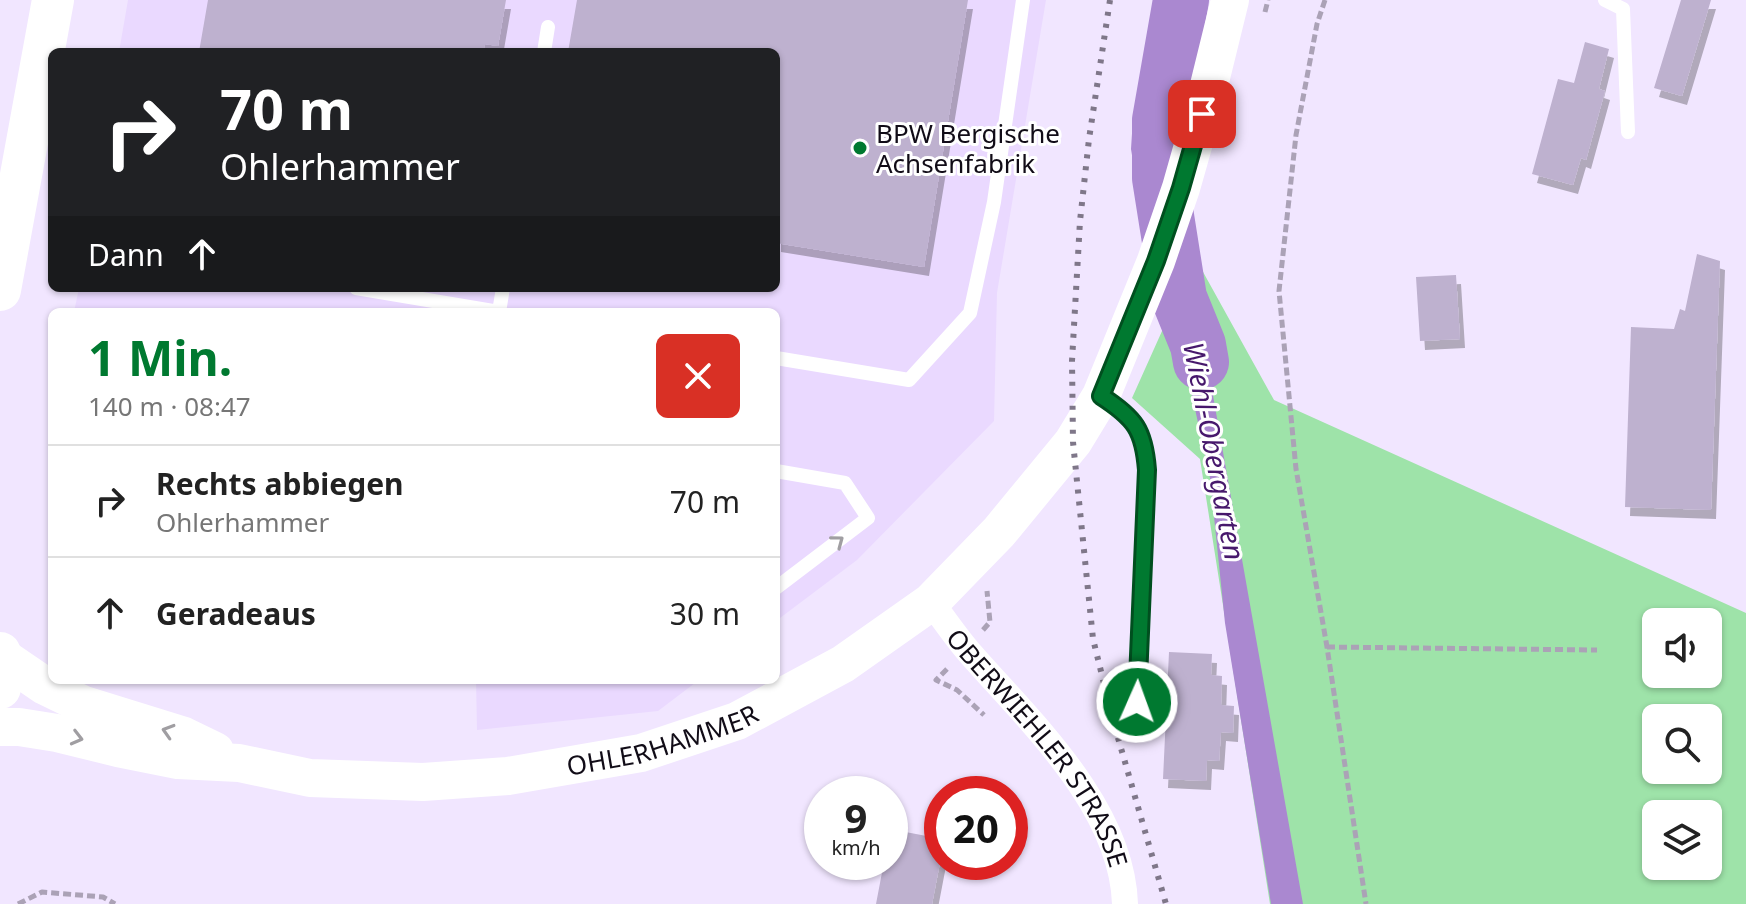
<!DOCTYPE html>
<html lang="de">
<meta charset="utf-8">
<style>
body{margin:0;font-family:"Noto Sans",sans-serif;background:#f2f2f2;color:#222;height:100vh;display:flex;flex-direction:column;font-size:30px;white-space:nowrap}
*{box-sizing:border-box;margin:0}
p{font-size:26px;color:#767676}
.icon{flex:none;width:44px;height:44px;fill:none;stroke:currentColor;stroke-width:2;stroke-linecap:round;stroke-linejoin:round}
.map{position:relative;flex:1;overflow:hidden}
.sheet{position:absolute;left:48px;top:308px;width:732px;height:376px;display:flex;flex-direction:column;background:#fff;border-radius:12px;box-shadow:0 2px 6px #0004}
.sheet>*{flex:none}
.guide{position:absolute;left:48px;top:48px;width:732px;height:244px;border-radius:12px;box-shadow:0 2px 6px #0004;background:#202124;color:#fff;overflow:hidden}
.fabs{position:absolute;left:1642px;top:608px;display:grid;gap:16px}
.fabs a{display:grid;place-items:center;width:80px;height:80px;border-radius:12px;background:#fff;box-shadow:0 2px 6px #0004;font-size:40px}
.speed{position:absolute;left:804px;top:776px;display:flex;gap:16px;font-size:40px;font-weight:700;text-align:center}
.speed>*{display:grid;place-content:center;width:104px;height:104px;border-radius:50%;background:#fff;box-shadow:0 2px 6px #0004;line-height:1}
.speed small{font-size:20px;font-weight:400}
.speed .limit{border:12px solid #d22;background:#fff;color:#111}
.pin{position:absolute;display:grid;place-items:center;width:68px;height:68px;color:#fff;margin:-34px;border-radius:16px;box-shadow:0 4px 12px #0006}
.me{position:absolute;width:88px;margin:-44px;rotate:2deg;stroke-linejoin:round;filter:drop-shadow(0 0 6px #0008)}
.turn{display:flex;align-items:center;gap:28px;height:168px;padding:0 40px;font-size:36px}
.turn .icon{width:104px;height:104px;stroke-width:2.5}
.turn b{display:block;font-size:56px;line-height:68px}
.then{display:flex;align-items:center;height:76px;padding:0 40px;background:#0003;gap:16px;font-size:30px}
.round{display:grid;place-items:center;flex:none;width:84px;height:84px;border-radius:12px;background:#f2f2f2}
.summary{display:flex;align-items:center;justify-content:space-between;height:136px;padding:0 40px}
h1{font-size:48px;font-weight:700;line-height:60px;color:#007930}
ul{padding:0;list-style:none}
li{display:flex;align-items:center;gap:24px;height:112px;padding:0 40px;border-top:2px solid #e0e0e0}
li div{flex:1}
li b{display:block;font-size:30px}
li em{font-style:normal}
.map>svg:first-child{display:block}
.built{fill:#ead9ff}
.green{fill:#9ee3a9;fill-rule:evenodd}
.water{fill:#aa88d0}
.pier{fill:#f1e6ff}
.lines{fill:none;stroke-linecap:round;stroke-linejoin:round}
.river{stroke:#aa88d0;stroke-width:56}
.building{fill:#beb1cf;filter:url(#shadow)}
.path{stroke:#aba2b6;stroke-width:5;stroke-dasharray:8 4;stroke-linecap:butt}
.lane{stroke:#fff;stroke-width:14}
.street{stroke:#fff;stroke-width:26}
.secondary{stroke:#fff;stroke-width:38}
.primary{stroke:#fff;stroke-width:42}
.rail{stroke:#7f7789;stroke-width:6;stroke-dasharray:4 8;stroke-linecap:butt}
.oneway{stroke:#a09ea2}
.route-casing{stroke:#004f1f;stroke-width:20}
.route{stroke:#007930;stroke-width:14}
.poi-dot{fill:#007930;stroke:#fff;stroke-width:3}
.labels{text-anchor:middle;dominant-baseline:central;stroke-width:6;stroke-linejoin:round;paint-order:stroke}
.poi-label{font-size:26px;fill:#110c17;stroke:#fff;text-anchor:start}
.street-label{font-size:26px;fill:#110c17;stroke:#fff}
.water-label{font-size:28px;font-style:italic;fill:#47186c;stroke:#fff}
</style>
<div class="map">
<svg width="1746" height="904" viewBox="0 0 1746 904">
<defs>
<filter id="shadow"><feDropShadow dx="5" dy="9" stdDeviation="0" flood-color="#0004"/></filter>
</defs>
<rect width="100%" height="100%" fill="#f1e6ff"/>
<!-- built -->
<path class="built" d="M128 0H1046L997 293 994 421 857 560 776 621V312H74L79 288H776V52H119Z
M476 680H699L658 711 477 730Z"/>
<!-- green -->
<path class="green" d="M1192 252 1274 400 1746 613V904H1270L1200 459 1132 398 1171 311ZM1656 622H1708V674H1656ZM1656 718H1708V770H1656ZM1656 814H1708V866H1656Z"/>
<!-- water -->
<path class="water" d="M1158 0H1201L1170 139 1148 213 1136 180 1131 149 1133 118Z
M1192 252 1197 305 1303 904H1271L1225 623 1210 478 1182 349 1171 311Z"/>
<!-- pier -->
<path class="pier" d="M1170 139 1172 148 1152 214 1149 216 1148 212Z
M1192 248V252L1171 311 1169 304 1189 250Z"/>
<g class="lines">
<!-- river -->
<path class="river" d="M1181 0 1160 120V178L1179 298 1198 345 1201 362"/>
</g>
<!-- building -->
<path class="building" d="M208 0H506L498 46 485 44 483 52H199Z
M577 0H968L924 267 776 243V52H568Z
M1681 0H1711L1682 96 1654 88Z
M1585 42 1609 49 1599 89 1605 91 1586 160 1581 158 1573 185 1532 174 1558 79 1574 83Z
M1697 254 1720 261 1711 510 1625 507 1631 327 1674 329 1680 309 1685 311Z
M1456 275 1460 339 1420 341 1416 277Z
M1169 652 1212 654 1211 675 1222 676 1221 705 1234 706 1233 733 1221 732 1219 761 1207 760 1206 781 1163 779Z
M890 829 942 839V852L932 904H876L884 862H890Z"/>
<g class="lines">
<!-- path -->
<path class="path" d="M1325 0 1317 24 1296 135 1279 291 1296 469 1327 647 1366 904
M1265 12 1268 0
M983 630 990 622 987 591
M1327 647 1597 650
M947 669 936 680 957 690 984 715
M18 904 42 892 103 897 115 904"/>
<!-- lane -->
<path class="lane" d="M1605 0 1623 9 1628 132
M544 52 548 27
M356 288 499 312
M499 312 503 288
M776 358 909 380 970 313 994 202 1023 0
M1103 397C1135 419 1144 430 1147 470L1137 702
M776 471 845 483 868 518 776 588"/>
<!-- street -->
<path class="street" id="s1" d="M931 602C943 618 955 636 968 651 1029 721 1122 806 1125 904"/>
<!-- secondary -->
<g class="secondary">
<path d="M1 656 45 686 84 705 184 736 215 751"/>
<path id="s2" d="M0 727H19L57 733 118 748 178 760 239 763 310 778 423 782 508 776 641 753 737 721 843 664 931 602 999 532 1073 442 1101 396 1156 261 1181 188 1202 114 1230 0"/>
</g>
<!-- primary -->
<path class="primary" d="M0 290 53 0
M0 653 3 673 0 688"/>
<!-- rail -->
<path class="rail" d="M1110 0 1089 139 1080 221 1072 361 1073 442 1093 639 1114 724 1166 904"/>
</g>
<!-- one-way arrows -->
<defs><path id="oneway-chevron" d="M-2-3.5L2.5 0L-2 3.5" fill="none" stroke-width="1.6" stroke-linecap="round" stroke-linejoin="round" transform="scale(2)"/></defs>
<g class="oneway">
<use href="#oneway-chevron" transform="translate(838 541) rotate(-37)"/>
<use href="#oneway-chevron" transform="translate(168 731) rotate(-163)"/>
<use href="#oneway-chevron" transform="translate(77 738) rotate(14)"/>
</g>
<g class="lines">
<!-- route casing -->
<g class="route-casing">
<path id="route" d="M1137 702 1147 470C1144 430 1135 418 1101 396L1156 261 1181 188 1202 114"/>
</g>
<!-- route -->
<use href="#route" class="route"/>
</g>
<!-- markers -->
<circle class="poi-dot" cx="860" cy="148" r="8"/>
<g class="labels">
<!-- poi labels -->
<g class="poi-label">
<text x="876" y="133">BPW Bergische<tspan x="876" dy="30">Achsenfabrik</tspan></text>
</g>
<!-- street labels -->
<g class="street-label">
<text stroke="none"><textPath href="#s2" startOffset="672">OHLERHAMMER</textPath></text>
<text stroke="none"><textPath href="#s1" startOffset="182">OBERWIEHLER STRASSE</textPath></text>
</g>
<!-- water labels -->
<g class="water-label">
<text transform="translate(1215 451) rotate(79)">Wiehl-Obergarten</text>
</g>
</g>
</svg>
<div class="fabs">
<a><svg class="icon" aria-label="sound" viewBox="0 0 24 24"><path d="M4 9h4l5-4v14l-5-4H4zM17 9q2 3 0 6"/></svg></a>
<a><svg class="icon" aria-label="search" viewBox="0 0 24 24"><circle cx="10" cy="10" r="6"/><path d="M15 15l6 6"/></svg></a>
<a><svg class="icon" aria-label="layers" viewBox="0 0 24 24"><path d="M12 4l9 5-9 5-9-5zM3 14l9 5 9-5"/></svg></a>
</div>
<div class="speed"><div>9<small>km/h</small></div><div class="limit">20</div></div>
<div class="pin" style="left:1202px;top:114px;background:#d93025"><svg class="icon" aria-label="arrive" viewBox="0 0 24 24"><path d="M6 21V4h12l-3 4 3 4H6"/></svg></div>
<svg class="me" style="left:1137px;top:702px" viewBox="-20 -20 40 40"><circle r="17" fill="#007930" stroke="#fff" stroke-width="3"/><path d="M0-11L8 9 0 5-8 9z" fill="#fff"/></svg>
<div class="guide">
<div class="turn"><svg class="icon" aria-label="right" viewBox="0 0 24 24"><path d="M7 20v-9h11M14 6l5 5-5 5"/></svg><div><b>70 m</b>Ohlerhammer</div></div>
<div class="then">Dann<svg class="icon" aria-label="ahead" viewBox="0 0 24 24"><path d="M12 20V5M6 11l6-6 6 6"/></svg></div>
</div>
<section class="sheet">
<div class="summary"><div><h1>1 Min.</h1><p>140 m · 08:47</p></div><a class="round" style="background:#d93025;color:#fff"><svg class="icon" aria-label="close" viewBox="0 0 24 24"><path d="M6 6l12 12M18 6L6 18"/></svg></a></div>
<ul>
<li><svg class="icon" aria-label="right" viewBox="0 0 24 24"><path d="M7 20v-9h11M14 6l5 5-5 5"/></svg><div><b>Rechts abbiegen</b><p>Ohlerhammer</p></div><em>70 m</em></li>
<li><svg class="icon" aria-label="ahead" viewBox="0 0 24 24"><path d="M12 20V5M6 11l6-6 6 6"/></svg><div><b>Geradeaus</b></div><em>30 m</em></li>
</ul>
</section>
</div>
